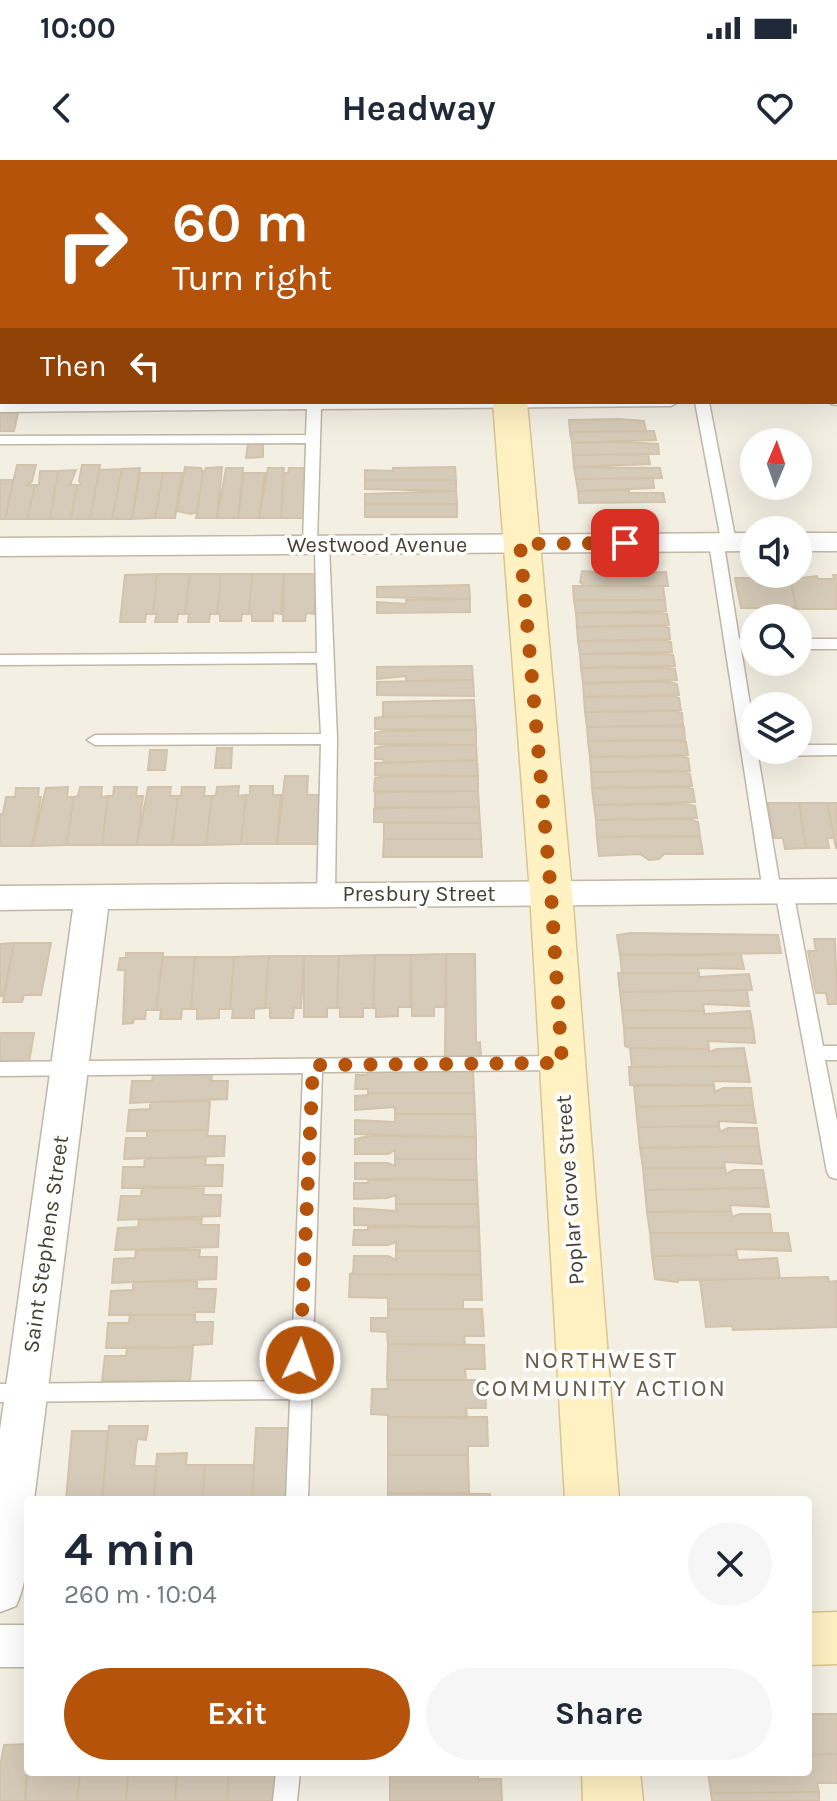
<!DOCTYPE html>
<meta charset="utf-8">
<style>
body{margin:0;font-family:Karla,sans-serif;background:#f6f6f7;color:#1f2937;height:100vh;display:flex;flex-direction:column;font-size:30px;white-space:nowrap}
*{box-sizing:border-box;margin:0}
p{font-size:26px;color:#747a83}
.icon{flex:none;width:44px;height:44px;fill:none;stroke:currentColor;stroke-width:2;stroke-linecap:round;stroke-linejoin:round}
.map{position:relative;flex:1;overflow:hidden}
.sheet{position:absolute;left:24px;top:1336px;width:788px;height:280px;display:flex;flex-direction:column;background:#fff;border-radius:8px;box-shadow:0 8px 32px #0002}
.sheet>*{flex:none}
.hud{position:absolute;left:0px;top:0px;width:838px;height:244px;box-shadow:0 8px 32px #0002;background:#b45309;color:#fff;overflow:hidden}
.needle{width:52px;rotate:2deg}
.controls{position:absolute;left:740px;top:268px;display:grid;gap:16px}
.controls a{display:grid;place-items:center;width:72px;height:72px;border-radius:50%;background:#fff;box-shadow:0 8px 32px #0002;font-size:40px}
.pin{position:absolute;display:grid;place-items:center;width:68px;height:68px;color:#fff;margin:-34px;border-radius:16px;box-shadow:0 4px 12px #0006}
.me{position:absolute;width:88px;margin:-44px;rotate:3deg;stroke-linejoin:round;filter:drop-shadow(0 0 6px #0008)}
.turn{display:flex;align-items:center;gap:28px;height:168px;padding:0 40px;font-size:36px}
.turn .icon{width:104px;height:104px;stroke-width:2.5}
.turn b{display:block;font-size:56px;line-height:68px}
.then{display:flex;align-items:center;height:76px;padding:0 40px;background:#0003;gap:16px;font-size:30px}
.round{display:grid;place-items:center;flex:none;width:84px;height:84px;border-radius:42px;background:#f6f6f7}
.overview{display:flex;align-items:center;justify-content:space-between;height:136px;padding:0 40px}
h1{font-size:48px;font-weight:700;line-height:60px}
.button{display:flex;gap:16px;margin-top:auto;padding:16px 40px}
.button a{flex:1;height:92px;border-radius:48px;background:#b45309;color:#fff;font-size:32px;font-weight:700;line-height:92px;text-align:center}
.button a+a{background:#f6f6f7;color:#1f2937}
.status{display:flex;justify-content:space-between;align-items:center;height:56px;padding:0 40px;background:#fff;direction:ltr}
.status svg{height:22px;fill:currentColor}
header{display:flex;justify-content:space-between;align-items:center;height:104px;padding:0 40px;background:#fff;font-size:36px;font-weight:700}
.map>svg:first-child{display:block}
.building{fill:#d6cbb8;stroke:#d2c3aa;stroke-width:2}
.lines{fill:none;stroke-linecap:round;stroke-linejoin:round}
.lane-casing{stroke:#c0b7a5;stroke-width:3}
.street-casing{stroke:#c0b7a5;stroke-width:3}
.secondary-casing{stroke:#d8c68e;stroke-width:3}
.primary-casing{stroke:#f0c455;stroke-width:3}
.lane{fill:#fff;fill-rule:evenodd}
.street{fill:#fff;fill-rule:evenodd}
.secondary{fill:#fff1c2;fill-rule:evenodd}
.primary{fill:#ffe291;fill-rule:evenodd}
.route{stroke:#b45309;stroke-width:14;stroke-dasharray:0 25.2}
.labels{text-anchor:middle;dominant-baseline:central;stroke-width:7;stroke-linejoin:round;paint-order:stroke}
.street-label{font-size:22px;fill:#463f33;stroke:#fff}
.neighbourhood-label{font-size:24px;letter-spacing:2px;fill:#6a5d49;stroke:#fff}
</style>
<div class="status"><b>10:00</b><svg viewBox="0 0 49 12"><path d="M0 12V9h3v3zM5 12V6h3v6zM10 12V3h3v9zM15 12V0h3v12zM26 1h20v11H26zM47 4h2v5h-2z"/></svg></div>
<header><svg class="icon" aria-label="back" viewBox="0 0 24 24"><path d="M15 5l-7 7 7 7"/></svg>Headway<svg class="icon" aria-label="heart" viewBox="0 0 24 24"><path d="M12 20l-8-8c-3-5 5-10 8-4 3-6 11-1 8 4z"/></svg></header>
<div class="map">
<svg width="837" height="1641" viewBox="0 0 837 1641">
<rect width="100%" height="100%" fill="#f4efe3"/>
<!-- building -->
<path class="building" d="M0 253H18L14 271H0Z
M619 259 644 261 646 271 570 272 569 260Z
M654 271 656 280 572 283 570 272Z
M622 282 658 284 659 294 573 295 572 283Z
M248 284H263V297L246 298Z
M648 294 650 304 574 307 573 295Z
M17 305H36L32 321 28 325H35L27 359H5Z
M82 305H100L90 359H71L77 325H82L79 321Z
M185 307 201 308 203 313 197 352 191 354 177 351Z
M222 307 217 358H196L203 313 206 308Z
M455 307 456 320H365V310L393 311V308Z
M574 307 660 308 662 318 576 319Z
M140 308 132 359H112L122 309Z
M226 308H243L238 358H217Z
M268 308H284L281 358H259Z
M289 308H308L305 358H281L284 313H288Z
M122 309 112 359H90L99 310Z
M76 310 70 325H77L71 359H50L58 311Z
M40 311H58L50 359H27L35 325H39Z
M140 313H163L155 358 132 359Z
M163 313H182L175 358H155Z
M244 313H265L259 358H238Z
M653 318 654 328 578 331 576 319Z
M0 320H13L5 359H0Z
M365 320H456V331L365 329Z
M629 330V333H663L665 342 579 343 578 331Z
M456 331 457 344H365V334Z
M365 344H457V357H365Z
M617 409 633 413 666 412 668 426H584L580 422 582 411 613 413Z
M157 414 153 454H146L145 462H120L125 415Z
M157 414H190L185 454H178L177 462H155L157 454H153Z
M190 414H221L217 454H210L209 462H188L189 454H185Z
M221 414H252L249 454H242L241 461H220V454H217Z
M252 414H284L281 454 273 453V461H252V454H249Z
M284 414H318L314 454 306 453 305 461H283Z
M753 414H763L764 418 789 414 796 448H741L735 418H754Z
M833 415H837V449H797L790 419 817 416 818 419H834Z
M469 425 470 439 377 437V427Z
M573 426H663L665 440H574Z
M470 439V452L377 453V442L406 444V440Z
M574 440H665L666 451 576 453Z
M576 453H660L667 454 669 465 577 467Z
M662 466 669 468 670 479 578 481 577 467Z
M663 480 671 482 672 492 580 494 578 481Z
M580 494H666L673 495 675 506 581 508Z
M472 506 473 520 406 521V516L377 519V507Z
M581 508H667L675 509 677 520 583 523Z
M473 520 474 536 377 535V522Z
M669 522 677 524 679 535 584 537 583 523Z
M672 536 679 538 681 550 585 552 584 537Z
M474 540 475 556 383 557V542Z
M674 551 682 553 683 565 587 567 585 552Z
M475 556 476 570 375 569V558L383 557Z
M676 566 684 567 685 580 588 581 587 567Z
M476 570V585L375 584V573L383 571Z
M588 581H678L686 582 688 595 590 597Z
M476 585 477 600 384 603 383 599H375V588L383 586Z
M217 588H232L231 608H215Z
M150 590H167L165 610H148Z
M680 596 688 598 690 611 591 612 590 597Z
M477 600 478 616 375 615V603Z
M591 612H682L690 614 692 626 592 628Z
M285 616H308L307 635H319L318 684H277Z
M384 616H478V631H374L375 618Z
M239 626 238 636 246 635 241 684 206 685 212 636 216 635 217 627Z
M250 626H273V635H281L277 684H241L246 635H250Z
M68 627 67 637H74L66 685 32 686 46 628Z
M80 627H102L101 637 108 636 102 685H66L74 637 78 636Z
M114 627H137L136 636H143L137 685H102L108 636H113Z
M148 627H171L170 636H178L172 685H137Z
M182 627H205L204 636H212L206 685H172L178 636H181Z
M684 627 693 629 695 642 594 645 592 628Z
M16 628H39L38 637H41L32 686H0V654H3L6 637H15Z
M478 631 479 647H375V633L383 632Z
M768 643H799L806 688 785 689 783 678H774Z
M799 643H827L834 678H827L829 688H806Z
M827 643H837V688H836Z
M686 644 695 646 697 658 596 660 594 645Z
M479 647 480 663 374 662V649L383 648Z
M689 659 698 662 700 676 597 677 596 660Z
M384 663H480L481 679H384Z
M700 676 703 694H664L659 699 649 700 640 694 599 696 597 677Z
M384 679H481L482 697H383Z
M631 773 778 775 781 793 620 795 617 775Z
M814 779H835L837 844H828L826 833H816L808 791H816Z
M14 783H51L41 835H24L22 842H3Z
M14 783 4 835 0 836V784Z
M126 793H163L156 850H146L145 859H134L133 863 123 864 125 810H118L120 798H126Z
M446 794V847H434V856H412L411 795Z
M446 794H475L476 883 480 882 481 897 445 896Z
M375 795H411L410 847H398V856L376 857V848H373Z
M375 795 373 848H363V857H340V848H337L339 796Z
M620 795H741L744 809 698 808 699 813H622Z
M269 796H304L301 848H294L293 858H270V848H265Z
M269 796 265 848 254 849V858H232L233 849H230L234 797Z
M304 796H339L337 848H327V857H304Z
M163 797H195L191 849H182L181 859H160L161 850H156Z
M195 797H234L230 849H219V858L197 859V849H191Z
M618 813H699V817L749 814 752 830 620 832Z
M747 830 749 846 703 844 704 851 622 850 620 832Z
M622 850 704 851V854L750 851 753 868H624Z
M624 868H753L755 883 708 881 709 889 630 888 625 886Z
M0 873H34L29 902 0 901Z
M630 888 709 889V892L717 889 744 888 747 906 632 907Z
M747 906 750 922 713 921 714 925H630L629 907Z
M473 910 474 933H368V929H355L356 915H367L368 911Z
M153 914H212L211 921H228L227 939 130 943 132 921H152Z
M714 925 715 932 723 928H751L753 945 636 947 634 926Z
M368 933H474L475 954H395V947L355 950V936L368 935Z
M210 941 208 970 127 971 129 950 150 949V942Z
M753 945 756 963 719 961V966L638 967 636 947Z
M395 954H475L476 977 355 974V960L395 962Z
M719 966 720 972 728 968H757L759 986 640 988 638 967Z
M208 970 207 976H225L224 996 124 999 126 978H147V971Z
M368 976 476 977V999H395V990L388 994H355V979Z
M759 986 762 1004 724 1002 725 1008H643L640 988Z
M145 998H206L205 1005H223L222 1026 122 1028 123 1007H144Z
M395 999H476L477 1020 355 1019V1003H388L395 1006Z
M643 1008H725L726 1014 734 1010H763L766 1028 645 1030Z
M368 1020H477L478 1044H396V1035L387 1038 354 1039V1023H368Z
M142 1028H204L203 1035H221L220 1056 118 1060 121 1036H141Z
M766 1028 769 1047 730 1045 731 1051 647 1052 645 1030Z
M396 1044H478L479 1067 354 1065V1048L396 1051Z
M731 1051 732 1057 740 1054H770L772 1073H650L647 1052Z
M202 1059 201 1065H219L218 1087 115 1090 118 1068 138 1067 139 1060Z
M368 1067H479L480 1091H396V1082L388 1085H353L354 1070H368Z
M650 1073H788L791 1091 736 1089 737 1095 652 1096Z
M136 1090H200L199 1097H217L216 1119 112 1123 114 1099 135 1098Z
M396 1091H480L481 1115 350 1114 353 1113 354 1096H388L396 1100Z
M737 1095 738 1100 777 1098 780 1118 678 1120V1122L655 1119 652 1096Z
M350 1114 481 1115 482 1140H463V1149H388V1138L349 1137Z
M828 1117 829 1122 837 1121V1167L733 1170 732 1166 706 1167 700 1120Z
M197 1121V1129H216L214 1152H195V1155H109L111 1131 133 1130V1122Z
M388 1149H482L484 1176H464L465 1185 388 1184 387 1172 371 1171V1158H388Z
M130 1155H195V1162H213L212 1184 193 1185V1187L106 1188 108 1163H129Z
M388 1184 484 1185 485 1209H465L466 1220H387Z
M193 1187 190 1221H102L105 1196H126L127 1188Z
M387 1220H485L486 1248H466L467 1258 388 1257V1255L371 1254 372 1229H388Z
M388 1257H487L488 1286H468V1295H388Z
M109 1266H148L146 1280 137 1279 134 1306H156L154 1340H102Z
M256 1268H289L287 1340H252Z
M72 1271H108L102 1340H66Z
M187 1293 186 1305H205L202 1340H154L157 1294Z
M388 1295H468L469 1334 388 1333Z
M205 1305H254L252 1340H202Z
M388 1333 490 1334V1340H388Z
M808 1554H837V1594L808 1595Z
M28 1584 25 1641H0V1607L4 1585Z
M837 1594V1623H817L819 1632 711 1633 708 1612H808V1595Z
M28 1612H80L77 1641H25Z
M80 1612H128L126 1641H77Z
M128 1612H177L175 1641H126Z
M177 1612H229L227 1641H175Z
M229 1612H279L277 1641H227Z
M390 1612H478V1619H501L502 1641H390Z
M819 1632V1641H712L711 1633Z"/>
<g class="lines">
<!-- lane casing -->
<g class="lane-casing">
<path id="lane" d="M0 24H2V32H0Z
M836 237 837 245 831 244 830 242H836Z
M216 242H678L671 246 321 249 317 382H327L329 385 337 579 335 735 326 741 317 735 321 584 95 585 87 580 95 575 321 574 317 503 0 505V495L317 493 315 388H305L303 385 306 283 0 284V276L306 275 307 249 0 252V244Z
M695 242H709L736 382 729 386 724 385 739 479H754V489H741L754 569V590H798V585H837V595L758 596 780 726 790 727 793 731 823 886H837V900H825L837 961V1019L830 1017 827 1012 776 736 766 735 763 731 709 383 716 379 721 380Z
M798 479H837V489H798Z
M562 896 569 898 571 903 569 908 562 910 322 912 308 1340H286L290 1239 0 1242V1224L291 1221 303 913 0 916V902Z
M276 1612H300L297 1641H273Z"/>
</g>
<!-- street casing -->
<g class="street-casing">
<path id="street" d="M754 373V391L0 396V378Z
M798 373H837V391H798Z
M837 719V743L108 749 34 1340H28C28 1375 31 1414 16 1446L0 1452V1270L73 749 0 750V726Z
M0 1465H28V1507H0Z"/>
</g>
<!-- secondary casing -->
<g class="secondary-casing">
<path id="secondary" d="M479 0H507L508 2H480Z
M493 242H527L572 733 619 1340H565L530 733Z
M837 1452V1504L808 1505V1453Z
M582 1612H640L643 1641H583Z"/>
</g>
<!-- primary casing -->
<g class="primary-casing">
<path id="primary" d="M836 95H837V113H836Z
M0 111H2V129H0Z"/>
</g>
<!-- lane -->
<use href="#lane" class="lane"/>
<!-- street -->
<use href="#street" class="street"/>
<!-- secondary -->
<use href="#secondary" class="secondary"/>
<!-- primary -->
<use href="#primary" class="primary"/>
</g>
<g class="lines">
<!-- route -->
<path class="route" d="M300 1200 313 905 562 903 551 733 520 384 625 383"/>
</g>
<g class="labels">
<!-- street labels -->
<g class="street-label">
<text x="377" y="385">Westwood Avenue</text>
<text x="419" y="734">Presbury Street</text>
<text transform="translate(570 1030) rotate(-94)">Poplar Grove Street</text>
<text transform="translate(46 1084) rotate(-82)">Saint Stephens Street</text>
</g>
<!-- neighbourhood labels -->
<g class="neighbourhood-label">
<text x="601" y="1200">NORTHWEST<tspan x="601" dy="28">COMMUNITY ACTION</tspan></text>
</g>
</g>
</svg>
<div class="controls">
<a><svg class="needle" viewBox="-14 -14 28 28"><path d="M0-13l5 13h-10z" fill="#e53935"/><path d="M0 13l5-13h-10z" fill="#747a83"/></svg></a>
<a><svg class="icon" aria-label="sound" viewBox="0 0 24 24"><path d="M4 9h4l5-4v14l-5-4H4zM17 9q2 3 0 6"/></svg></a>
<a><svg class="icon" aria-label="search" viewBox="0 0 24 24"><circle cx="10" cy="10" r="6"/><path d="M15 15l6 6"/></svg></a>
<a><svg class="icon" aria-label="layers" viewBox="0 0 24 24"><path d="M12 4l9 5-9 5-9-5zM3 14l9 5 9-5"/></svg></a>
</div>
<div class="pin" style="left:625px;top:383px;background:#d93025"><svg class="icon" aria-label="arrive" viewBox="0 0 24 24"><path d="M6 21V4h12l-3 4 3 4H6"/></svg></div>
<svg class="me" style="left:300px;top:1200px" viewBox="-20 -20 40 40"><circle r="17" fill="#b45309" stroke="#fff" stroke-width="3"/><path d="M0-11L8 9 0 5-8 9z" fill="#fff"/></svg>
<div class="hud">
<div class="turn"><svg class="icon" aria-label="right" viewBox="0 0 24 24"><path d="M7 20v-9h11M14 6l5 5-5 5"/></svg><div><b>60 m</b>Turn right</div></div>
<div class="then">Then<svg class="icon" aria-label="left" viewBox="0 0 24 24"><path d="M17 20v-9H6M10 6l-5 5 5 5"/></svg></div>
</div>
<section class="sheet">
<div class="overview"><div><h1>4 min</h1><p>260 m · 10:04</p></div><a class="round"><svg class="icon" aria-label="close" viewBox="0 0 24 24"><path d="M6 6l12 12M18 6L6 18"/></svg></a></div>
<div class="button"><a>Exit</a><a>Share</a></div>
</section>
</div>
